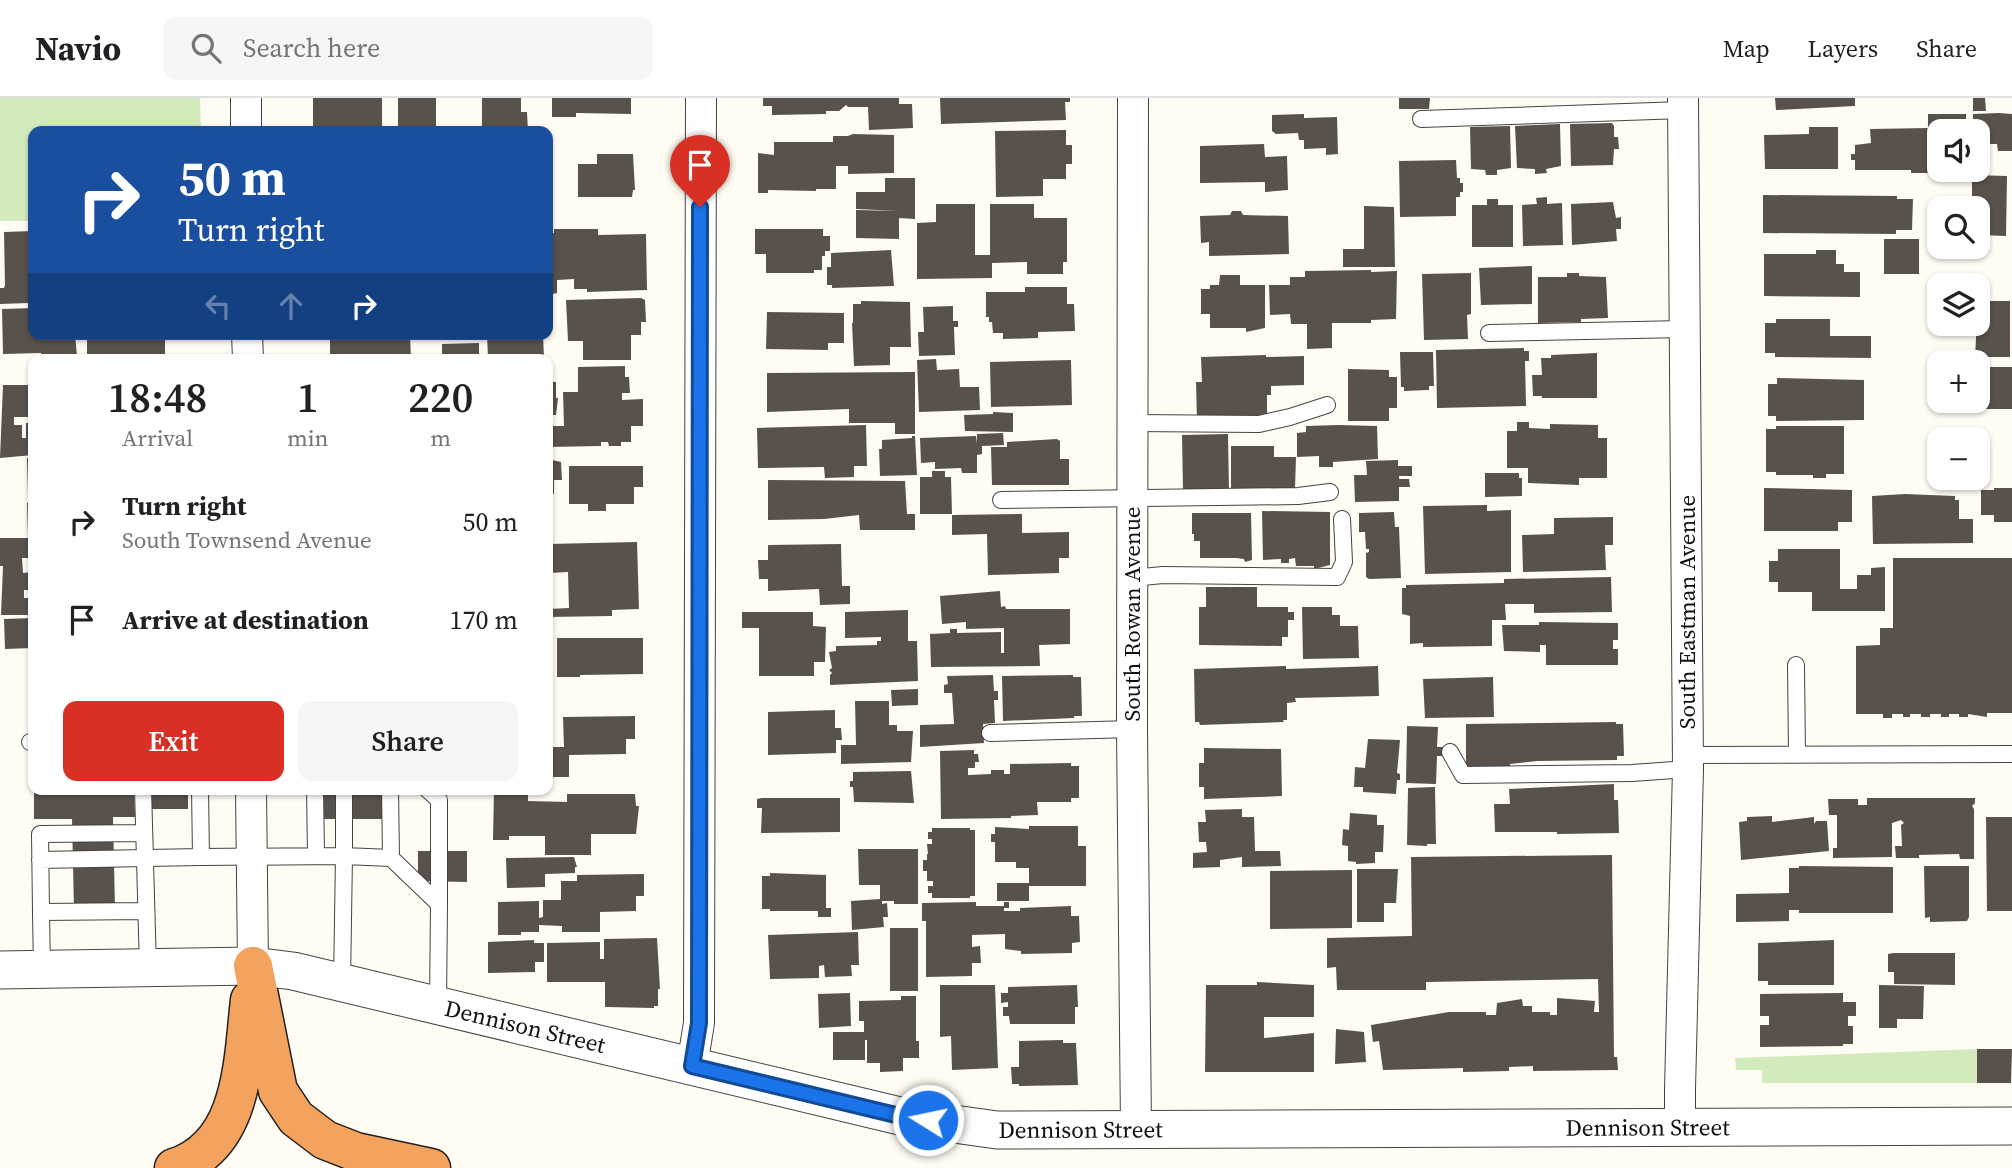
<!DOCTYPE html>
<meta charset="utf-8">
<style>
body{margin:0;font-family:"Source Serif 4",serif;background:#f6f6f6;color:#202124;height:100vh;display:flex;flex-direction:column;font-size:26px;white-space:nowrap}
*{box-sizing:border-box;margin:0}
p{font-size:23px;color:#757577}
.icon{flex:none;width:38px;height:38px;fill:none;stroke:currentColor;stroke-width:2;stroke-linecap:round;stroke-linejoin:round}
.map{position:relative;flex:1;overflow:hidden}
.panel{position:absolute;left:28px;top:256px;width:525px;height:441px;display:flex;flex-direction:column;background:#fff;border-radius:14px;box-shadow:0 2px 5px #0004}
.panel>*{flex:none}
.top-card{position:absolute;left:28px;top:28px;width:525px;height:214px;border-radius:14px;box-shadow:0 2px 5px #0004;background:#1a4fa0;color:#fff;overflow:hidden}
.controls{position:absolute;left:1927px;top:21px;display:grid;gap:14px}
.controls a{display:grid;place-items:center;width:63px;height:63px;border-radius:14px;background:#fff;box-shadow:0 2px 5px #0004;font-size:35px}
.pin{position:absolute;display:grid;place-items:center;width:60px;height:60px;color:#fff;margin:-72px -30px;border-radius:50% 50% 50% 0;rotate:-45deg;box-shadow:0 0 7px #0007}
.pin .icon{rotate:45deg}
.me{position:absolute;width:77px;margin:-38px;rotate:280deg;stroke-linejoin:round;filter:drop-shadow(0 0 5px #0008)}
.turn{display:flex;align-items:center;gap:24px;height:147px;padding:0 35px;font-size:32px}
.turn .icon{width:91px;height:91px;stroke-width:2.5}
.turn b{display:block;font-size:49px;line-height:60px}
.lanes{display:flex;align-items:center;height:66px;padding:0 35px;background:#0003;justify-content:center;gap:35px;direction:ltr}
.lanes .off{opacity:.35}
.eta{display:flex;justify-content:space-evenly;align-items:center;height:119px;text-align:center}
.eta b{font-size:42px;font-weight:600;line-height:49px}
.button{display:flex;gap:14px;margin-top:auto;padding:14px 35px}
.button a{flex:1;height:80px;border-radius:14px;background:#d93025;color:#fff;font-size:28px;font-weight:600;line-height:80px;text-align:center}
.button a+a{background:#f6f6f6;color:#202124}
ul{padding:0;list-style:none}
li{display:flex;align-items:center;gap:21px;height:98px;padding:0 35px}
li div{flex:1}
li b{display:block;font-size:26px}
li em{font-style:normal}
header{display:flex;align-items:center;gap:42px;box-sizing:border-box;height:98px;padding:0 35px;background:#fff;border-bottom:2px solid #e0e0e0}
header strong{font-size:33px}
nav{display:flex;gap:38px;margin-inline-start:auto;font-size:24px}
.search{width:490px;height:63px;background:#f6f6f6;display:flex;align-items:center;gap:18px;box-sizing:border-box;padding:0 24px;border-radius:14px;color:#757577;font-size:26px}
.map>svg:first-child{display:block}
.green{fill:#d3eabc}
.building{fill:#59514c}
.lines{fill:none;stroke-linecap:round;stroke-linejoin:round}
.service-casing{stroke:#434343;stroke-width:18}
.minor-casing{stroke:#434343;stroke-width:32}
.tertiary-casing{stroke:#434343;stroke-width:39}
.motorway-casing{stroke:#212121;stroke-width:41}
.service{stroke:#fff;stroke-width:16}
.minor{stroke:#fff;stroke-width:30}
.tertiary{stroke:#fff;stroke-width:37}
.motorway{stroke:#f3a35d;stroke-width:38}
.route-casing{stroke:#114b97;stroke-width:18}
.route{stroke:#1a73e8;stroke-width:12}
.labels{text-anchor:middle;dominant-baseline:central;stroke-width:7;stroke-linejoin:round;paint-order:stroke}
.street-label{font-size:23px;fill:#101010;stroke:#fff}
</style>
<header>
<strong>Navio</strong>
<div class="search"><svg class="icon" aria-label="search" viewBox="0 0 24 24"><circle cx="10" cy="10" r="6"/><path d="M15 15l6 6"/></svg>Search here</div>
<nav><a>Map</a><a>Layers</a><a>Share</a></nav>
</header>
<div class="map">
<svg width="2012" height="1070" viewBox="0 0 2012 1070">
<rect width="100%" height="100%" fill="#fffdf3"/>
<!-- green -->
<path class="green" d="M0 0H200L201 33H33V123H0Z
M1977 951V985H1762V972H1736L1735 960Z"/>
<!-- building -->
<path class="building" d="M313 0H382V33H313Z
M398 0H436V33H398Z
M482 0H521V14H527L528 33H482Z
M552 0H631V16L576 15V19H552Z
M763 0H899V6H912L913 30 869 32 868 9H848L846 7 839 13H826V16L772 17V8H763Z
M940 0H1070V4H1065L1066 22 941 26Z
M1399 0H1430L1429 11H1399Z
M1775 0H1855V8L1776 12Z
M1973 0H1985L1986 13H1973Z
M1999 15 2012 16V53H1998L1997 46H1981L1983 63H1978V33H1973V16Z
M1304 16V20L1337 19 1338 56 1326 57V50L1304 51V42H1299L1298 35 1276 36 1272 33V17Z
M1928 16H1966V33H1939V72H1942V75H1911V72H1855V62H1851V56H1855V47L1871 45 1870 31 1928 30Z
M1612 25 1614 28V39H1618L1619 51H1614L1613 67 1571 68 1570 26Z
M1560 26 1561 68 1546 71 1547 75 1535 76V71L1517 70 1515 28Z
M1510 28 1511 70 1497 72V77H1486L1485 72 1471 71 1470 29Z
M1809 29H1838V71H1765L1764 37 1809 36Z
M1066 32V47H1072V66H1066V81H1043V98L996 99 995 33Z
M853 36 894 37V75L848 76V68H836V91H816V93L768 92V95H758V55L774 57V44H833V38H848Z
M1264 46 1265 59 1287 58 1288 92 1265 94V84L1200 85V48Z
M597 56H633L635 92H633L632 99H578V66H597Z
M1456 62 1457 80H1460V85H1463V94H1460V99H1456V118L1400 119 1399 63Z
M1972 77 2007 78 2006 138 1978 137V110H1972Z
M885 80H915V121L899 120V141L856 140V112L900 113 856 111V94H885Z
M1763 97 1897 98V101H1913L1912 132H1896V136L1763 135Z
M1547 99V106L1562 105 1563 147 1523 148 1522 107 1537 106 1536 100Z
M1487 101H1498V107H1513V149H1472V107H1487Z
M1613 104 1616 120 1621 119V131H1616L1617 143 1572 147 1571 106Z
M936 106H975V157H990V106H1034V120H1067V164H1063V176H1027V164L992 165V180L917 181V125L936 124Z
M1364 108 1394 109 1395 169H1343V151H1364Z
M1232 113H1241L1243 117 1288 118 1289 156 1209 158V144L1201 145 1200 118 1230 117Z
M554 131H598V137L646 136 647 192 587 194V191H574V181L557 182V195L548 197V135H554Z
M755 131H823V138H830V153H825V158H822V172H814V175H766V156H755Z
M33 133V199H29V205L0 206V190H4L5 187 4 134Z
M1884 141H1919V176H1884Z
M891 152 894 188 832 190V187H827V169H831V155Z
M1816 152H1836V166H1844V174H1860V199L1764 198V156H1816Z
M1532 168V206L1481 207 1479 170Z
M1371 172V174L1397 173 1396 221 1371 222V225H1332V250L1307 251V226H1291L1290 216 1270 217 1269 187H1290V179H1305V173Z
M1471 175V216L1467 217 1468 241 1424 242 1422 176Z
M1567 175H1579V178L1606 179 1608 220 1581 221V224L1538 225V179H1567Z
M1220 177H1240V187H1265V230L1246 234V230H1210V216H1201V191H1210V187H1219Z
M1025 189H1067V206H1074L1075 233 1038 234V240L1003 241V235H993L992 224H989V219H986V194H1025Z
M641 200 645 202 646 224H641V237H631V262H583V243H568L566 202Z
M861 203 910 204 911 249H890V267L854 268 852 225H853V206H861Z
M1978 203H2010V259H1975Z
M953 208V223H958V229H954L955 257 919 258 918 234H924L923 209Z
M33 210V236H75L77 258H87V236H165V261H41V255L3 256 2 211Z
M767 214 844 215V245H828V252L766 251Z
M1776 221H1830V238H1871V260L1775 259V255H1765V225H1776Z
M330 236 410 237 411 261H330Z
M487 236H543L544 261H488Z
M479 245V261H442V246Z
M1524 250V253H1529V263H1525L1526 308 1437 310 1436 252Z
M1400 254H1433L1434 288H1429V292L1404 293V289H1401Z
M1597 255V300H1542V298H1533L1532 277H1542L1541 260H1551V257Z
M1266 257V259L1304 258V287L1271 288V297H1267V318L1197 321 1196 284H1202L1201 259Z
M936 261 937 272 959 271 960 289H979L980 312 919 314 917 262Z
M1071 262 1072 307 991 309 990 264Z
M625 268V279H629L630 295H622V302L643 301V328H631V344H621V348H609L608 344H601V348L548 349V328H564L563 294H578V269Z
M1978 269H2012V311H1976Z
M1348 271 1389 272V279H1397V310H1389V323H1348Z
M915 274V336H895V325H849V311L767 314V275Z
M1777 280 1864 282V322L1776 323V318H1768V286H1777Z
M548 284H556V300H558L556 317H548Z
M3 287H33V319H14V327H22V340H26V325H33V357L0 360Z
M993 314 1013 315V334L965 333 964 317 993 316Z
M1517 324H1529V330L1550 331V326L1598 327V340H1607V380H1579V387L1528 385V370H1507V333H1517Z
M866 327 867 368H854V379L825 380 824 369 758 370 757 330Z
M1339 327 1377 328 1378 361 1333 364V369H1319V358L1297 359V335L1306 334V328Z
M1776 328H1844V376H1826V380H1813V377H1776V374H1766V331H1776Z
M1003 335 1004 347 982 348V356L977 357V375H962L961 370 935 371V364L921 365 920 340 976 338 977 345V336Z
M1228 336 1229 394 1183 393 1182 337Z
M912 338H915L917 377 880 378 879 351H882V342L912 340Z
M1057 341 1060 343V361H1069V387H992L991 349H1007V344Z
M1231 348H1274V359H1296L1295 391H1231Z
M1930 354H1939V380H1964V384H1930Z
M27 360H33V396H28Z
M548 361 561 364 562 382H554V396L548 397Z
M1398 362V368H1412V378H1399V381H1409L1410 389H1399V403L1355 404 1354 377H1367L1366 363Z
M569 368H643V389H634V406H606V413H588V406H569Z
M932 373H945V379H951L952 416H920V379H932Z
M1485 375H1519V380H1522V398L1485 399Z
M768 382 905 383 907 416H915V432H860L859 417 824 421 768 422Z
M1764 390 1852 392V424H1838V433H1764Z
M1994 390H2012V424H1994V417H1981V392H1994Z
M1905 396 1955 398V402H1959V421H1973V445L1873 446 1872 398Z
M27 405H33V438H28Z
M1487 407V413L1511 412V474L1425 476 1423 408Z
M1262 413 1330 414V467L1314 471V468H1296L1295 460 1289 461V465H1281V461L1263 462Z
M1394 414 1395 429H1399L1401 480 1369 481 1366 479V455L1369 454V451H1366L1365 434H1359V415Z
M1192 415H1251L1252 462 1245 464 1244 461 1236 460H1200V443H1194V436H1192Z
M1022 416V435L1069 434V460H1059V475L988 477 987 436 952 437V417Z
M1613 419V447H1605L1606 472 1523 474 1522 437 1554 436V420Z
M0 440H33V460H22L23 475 32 474V492H24V500H33V517H1L3 468H0Z
M637 444 639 511 612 512V518L548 519V511L569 510 568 474 548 475V446Z
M841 446 842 488H850V506L820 507 819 491 768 493V481H759L758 462H768V447Z
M1778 451H1840V491H1857V477H1871V470L1885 469V513H1812V494H1778V484H1769V463H1778Z
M1893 460H2012V615H1987V619L1968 616V619H1959V616H1949V619H1941V616H1930V619H1921V616H1910V619H1903V616H1892V620H1883V616H1856V548L1880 547V530H1893Z
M1611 479 1612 514 1534 515V506H1505L1506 522H1492V548L1423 549V545L1410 546V518L1402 516V490H1406V487L1504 485V481Z
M1206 489H1257V509H1288V514H1294V522H1288V539H1282V548L1199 547V509H1206Z
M1000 493 1001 509 1005 508 1006 511H1070V546L1039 547 1040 568 931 569 930 536 950 535V531H957V535L1001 534V555H1004V530L966 531V524L942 526 940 498Z
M1302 509H1332V517H1340V528H1358L1359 560 1303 561Z
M908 512V543H917L918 583 830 587V577L832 575 829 572 832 570 829 554 836 553V548L877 547V543H881V539L845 540V514Z
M742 514H813V528L826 529 825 564H814V578H759V530H742Z
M33 520V550L5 551 4 521Z
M1539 524 1618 525V542H1613V551H1618V567H1546V547H1540V554L1504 553 1502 527H1539Z
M557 540H643V576L580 577V579H557Z
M1286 568V571L1378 568 1379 598 1295 600 1296 604 1287 605V622H1283L1284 624 1200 627 1199 624H1195L1194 571Z
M993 577 994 593H998V602H994L995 625 983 626 984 645 920 649V627L954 626 952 595H944V587L948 586 947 578Z
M1073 577V579H1081L1082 618H1074V620L1003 623 1002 578Z
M1493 579 1494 619 1425 620 1423 581Z
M918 591V607L892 608 891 592Z
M855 603H889V627H897V633H913L911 664 841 666V647H856Z
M835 612V630H841L842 642H836V655L768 657V614Z
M635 618V641H626V656L569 657V679H548V649H564L563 619Z
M1616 624V626H1623L1624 658H1617V662L1537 663 1510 666V670L1466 671V626Z
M1407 628 1438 629 1437 649H1442V658H1437L1436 686 1406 685Z
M1368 641 1400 642 1397 675 1400 676V682H1397L1396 696 1363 694V689H1354L1355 669 1365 670Z
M1204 650 1281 651 1282 698 1204 701V689H1199V665H1204Z
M974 652V656H978L979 664H975V670H968V677L991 676V672H1004V676H1010V666L1071 665V668H1079V700H1071V704H1037L1038 717 1011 718V720L941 721 940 653Z
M911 673 914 705 854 704 853 689H850V683H853V674Z
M1614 686V702H1618L1619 735 1557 736V734H1495L1494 706H1510L1509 691Z
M1435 689 1436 746H1427V748L1407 747 1408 690Z
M34 691H134L135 719H113L115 811 74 812 72 721H34Z
M150 691H188V711H150Z
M308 691H383V721H308Z
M494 691H528V703L567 704V696H635L636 708H639L636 736H591V757H545V738H509V742H493Z
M762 700H840V734L761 735 762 710H757V701Z
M1867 700H1975V705L1972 708 1974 711V761H1960L1959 756 1919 757V760H1896L1895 748H1902L1901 727 1904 725 1901 722 1892 725V759L1833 760V750H1837V717H1829L1828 701H1858V707H1867Z
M1242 711V719H1254L1255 753H1280L1281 768 1242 769V759L1220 762V769L1193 770V755L1207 754 1206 744H1199L1198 724H1206L1205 712Z
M1350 715 1377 717V727H1384L1383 754H1375V765L1356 766V764L1348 763V748L1342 747 1343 731 1349 732Z
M1772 718V724L1814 719V726L1816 723H1827L1829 753 1741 762 1739 724 1747 723V719Z
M1986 719H2012V813H1987Z
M1029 728H1078V748H1086V788H1029V803H997V785H1029V770H1016V764H995V744H991V736H995V729L1029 731Z
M932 730H970V732H975V798H970V800H932V795H928V788H933V783H927V773H923V762H927V756H928L927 746H932V741H928V734H932Z
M858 751H918V806H894V803H882V806L887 805 888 819H883L884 829 852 832 851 803 880 801V787H859Z
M418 753H467V784L418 783Z
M1612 757 1614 959H1617L1618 972 1533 973V968L1509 969V973L1463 974V970L1383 972 1379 943 1373 944 1371 927 1449 914H1486V917H1496L1497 905 1522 901 1523 908H1532V914H1550V917H1557V900L1595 903 1594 914H1599L1598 881 1426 884V892H1337L1336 869 1327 870V840L1412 838 1411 759Z
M574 759 577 769H575V775L545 776V789L507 790 506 760Z
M1799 768 1893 769V815H1799V812H1789V823L1736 824V796L1789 795V770H1799Z
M1924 768H1969V819L1967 823 1930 824V819L1925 820Z
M1357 771H1398L1396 805H1384V824H1357Z
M1352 772V830L1270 831V773Z
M770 775 826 777V810H831V819H818V813H770V811H762V778H770Z
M644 776V798H636V813L600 814V834H562V828L539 827V834H521V837H498V804L539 803V820L543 819V802H561V783H577V777Z
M976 804V808H1004V804H1009V810H1004V813H1020V810L1071 808V818H1079L1080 844 1072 845V855L1021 856V853L1005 851V836L972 837V849L980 848 981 865H972V878L926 879V823H922V805Z
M890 830H918V893H890Z
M858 834 859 867H851L852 878 825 879 824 867 819 868V880L770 881 768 837Z
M657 840 660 891H658V908H654V910L605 909V884H547V845L600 844V861H604V841Z
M534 842V845H544V864H535V874L488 875V844Z
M1834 842V887H1768V883H1758V845Z
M1893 855H1955V887L1894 886V874H1888V856Z
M1257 884 1314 887V919H1264V940L1314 935V974H1205L1206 887H1257Z
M940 887H995L998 970 952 972 951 938 940 939Z
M1077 887 1078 909H1075V926H1010L1009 918H1003V909H1008V904L1001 905V895H1008V889Z
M1879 887 1924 888 1923 921H1897V930H1879Z
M850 895 851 928 819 930 818 896Z
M1843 895V904H1856V918H1848V928H1853V946H1843V948L1760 949V927H1769V918H1760V896Z
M901 898H916V943H919V960H903V973L880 974V965H867V942H865V962H833V934H864V923H859V903L901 902Z
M1336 931 1364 934 1366 964 1335 966Z
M1063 942V945H1076L1078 987 1019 988V986H1012L1011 969H1019V943Z
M1977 951H2012L2011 985H1977Z"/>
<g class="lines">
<!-- service casing -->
<g class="service-casing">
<path id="service" d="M1421 21 1683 12
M1489 235 1685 231
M1132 325 1259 326 1290 319 1327 307
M1001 402 1298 398 1330 394
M1132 480 1163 477 1337 479 1344 464 1342 421
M1796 567 1797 657
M990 635 1132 631
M30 644H33
M1450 654 1463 677 1632 675 1688 671
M1688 657 2012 656
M143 691 148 870
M200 691 201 759 344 758 342 884
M315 691 316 757
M344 691V758L391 760
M390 691 391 760 439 806 438 907
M427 691 439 702V806
M40 762 201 759
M41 814 40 736 144 735
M42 872 41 814 146 813"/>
</g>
<!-- minor casing -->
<g class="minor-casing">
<path id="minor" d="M246 0V33
M1133 0 1132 631 1136 1031
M247 236 248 261
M251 691 253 868
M692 968 699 925 701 0
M1680 1029V991L1688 671 1683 0"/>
</g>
<!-- tertiary casing -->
<g class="tertiary-casing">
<g id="tertiary">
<path id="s1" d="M0 872 253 868 293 873 904 1019 997 1032 2012 1028"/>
</g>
</g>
<!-- motorway casing -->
<g class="motorway-casing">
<path id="motorway" d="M253 868 278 993 296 1020 325 1042 356 1054 431 1070
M174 1070C244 1048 243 963 250 902"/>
</g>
<!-- service -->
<use href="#service" class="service"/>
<!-- minor -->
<use href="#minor" class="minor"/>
<!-- tertiary -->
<use href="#tertiary" class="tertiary"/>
<!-- motorway -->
<use href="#motorway" class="motorway"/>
</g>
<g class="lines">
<!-- route casing -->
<g class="route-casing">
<path id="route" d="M700 109 699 925 692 968 904 1019 928 1022"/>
</g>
<!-- route -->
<use href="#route" class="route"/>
</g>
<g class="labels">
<!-- street labels -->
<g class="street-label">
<text transform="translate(1687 514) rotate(-90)">South Eastman Avenue</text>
<text transform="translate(1132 516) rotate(-90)">South Rowan Avenue</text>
<text stroke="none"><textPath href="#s1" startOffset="532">Dennison Street</textPath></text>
<text stroke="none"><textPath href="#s1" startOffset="1666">Dennison Street</textPath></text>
<text stroke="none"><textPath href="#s1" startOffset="1099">Dennison Street</textPath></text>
</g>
</g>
</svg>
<div class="controls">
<a><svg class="icon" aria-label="sound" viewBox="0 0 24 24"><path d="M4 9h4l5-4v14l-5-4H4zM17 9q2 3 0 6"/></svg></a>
<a><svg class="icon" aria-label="search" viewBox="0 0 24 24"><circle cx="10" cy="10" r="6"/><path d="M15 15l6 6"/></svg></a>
<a><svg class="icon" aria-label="layers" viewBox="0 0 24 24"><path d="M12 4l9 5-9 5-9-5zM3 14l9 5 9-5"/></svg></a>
<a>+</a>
<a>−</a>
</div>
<div class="pin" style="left:700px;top:109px;background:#d93025"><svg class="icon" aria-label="arrive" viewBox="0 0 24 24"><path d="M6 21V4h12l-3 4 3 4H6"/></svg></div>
<svg class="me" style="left:928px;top:1022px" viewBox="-20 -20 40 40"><circle r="17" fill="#1a73e8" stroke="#fff" stroke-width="3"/><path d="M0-11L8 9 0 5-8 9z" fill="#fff"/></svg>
<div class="top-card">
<div class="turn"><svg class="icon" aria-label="right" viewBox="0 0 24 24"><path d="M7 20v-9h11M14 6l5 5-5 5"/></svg><div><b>50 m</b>Turn right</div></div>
<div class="lanes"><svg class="icon off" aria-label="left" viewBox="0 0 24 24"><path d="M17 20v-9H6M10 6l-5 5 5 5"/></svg><svg class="icon off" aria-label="ahead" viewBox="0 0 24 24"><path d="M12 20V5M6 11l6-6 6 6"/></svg><svg class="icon" aria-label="right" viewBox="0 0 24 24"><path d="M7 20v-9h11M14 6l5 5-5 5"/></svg></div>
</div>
<section class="panel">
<div class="eta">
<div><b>18:48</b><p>Arrival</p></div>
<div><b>1</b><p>min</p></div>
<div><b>220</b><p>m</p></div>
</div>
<ul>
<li><svg class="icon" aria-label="right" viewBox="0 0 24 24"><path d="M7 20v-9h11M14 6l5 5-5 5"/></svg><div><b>Turn right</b><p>South Townsend Avenue</p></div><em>50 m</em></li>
<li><svg class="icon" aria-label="arrive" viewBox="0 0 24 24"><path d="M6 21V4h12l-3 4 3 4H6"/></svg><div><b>Arrive at destination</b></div><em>170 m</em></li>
</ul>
<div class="button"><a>Exit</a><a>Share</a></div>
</section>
</div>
